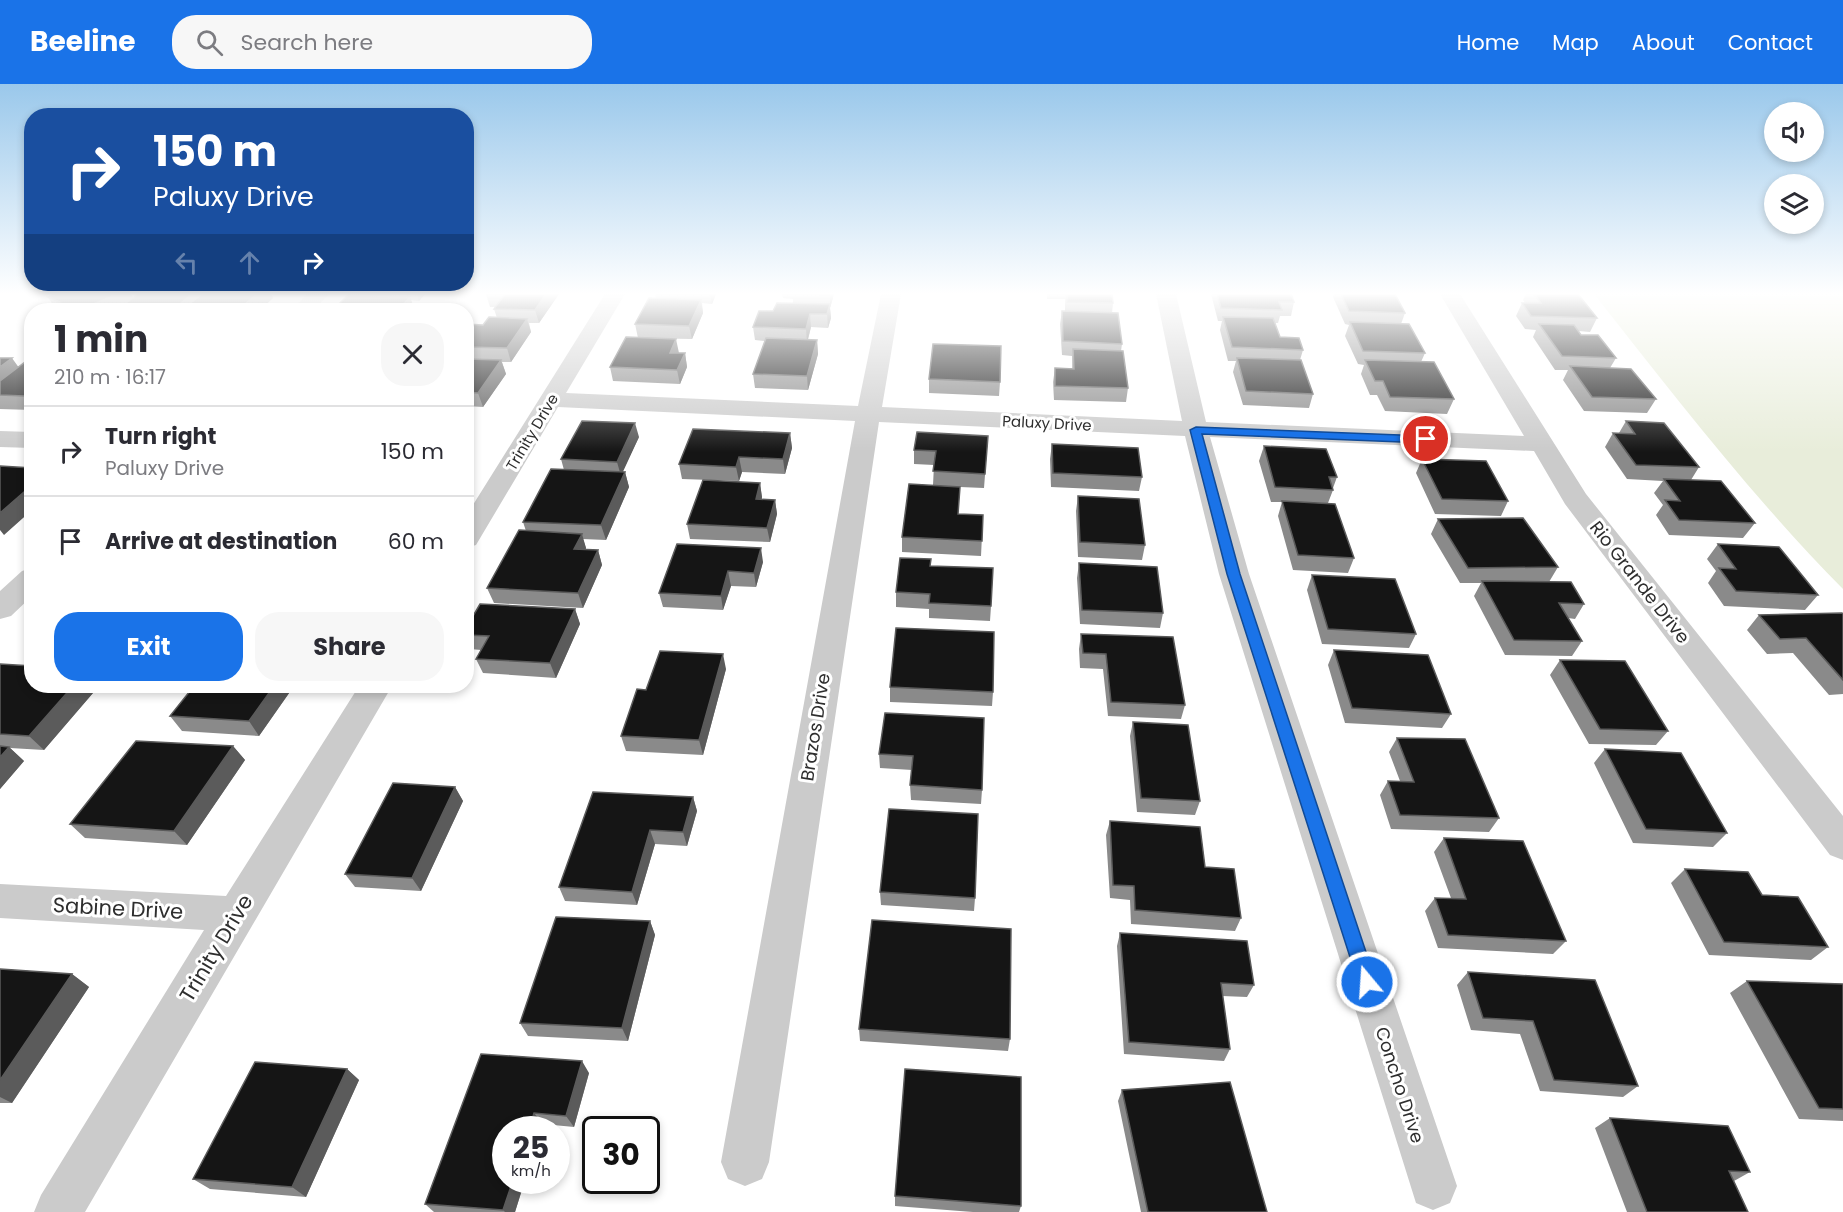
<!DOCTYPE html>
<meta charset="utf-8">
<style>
body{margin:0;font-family:Poppins,sans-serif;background:#f7f7f7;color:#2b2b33;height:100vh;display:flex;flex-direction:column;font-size:22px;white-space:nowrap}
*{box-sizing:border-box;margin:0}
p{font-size:20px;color:#7c7c81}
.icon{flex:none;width:33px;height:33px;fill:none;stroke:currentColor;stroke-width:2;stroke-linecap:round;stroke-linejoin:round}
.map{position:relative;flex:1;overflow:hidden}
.panel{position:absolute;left:24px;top:219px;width:450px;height:390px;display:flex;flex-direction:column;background:#fff;border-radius:24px;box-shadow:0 3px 9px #0003}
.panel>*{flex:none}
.guide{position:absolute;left:24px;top:24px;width:450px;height:183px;border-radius:24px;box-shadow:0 3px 9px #0003;background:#1a4fa0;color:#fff;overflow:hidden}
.controls{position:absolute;left:1764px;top:18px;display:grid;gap:12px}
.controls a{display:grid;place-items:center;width:60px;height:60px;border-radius:50%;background:#fff;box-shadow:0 3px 9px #0003;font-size:30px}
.speed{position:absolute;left:492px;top:1032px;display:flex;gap:12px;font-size:30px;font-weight:700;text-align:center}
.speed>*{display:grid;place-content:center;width:78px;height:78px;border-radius:50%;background:#fff;box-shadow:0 3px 9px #0003;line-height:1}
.speed small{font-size:15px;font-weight:400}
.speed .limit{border:3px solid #111;border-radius:9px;background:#fff;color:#111}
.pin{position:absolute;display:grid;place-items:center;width:51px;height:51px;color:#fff;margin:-26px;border:3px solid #fff;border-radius:50%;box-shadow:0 2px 6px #0007}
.me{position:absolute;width:66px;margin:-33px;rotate:342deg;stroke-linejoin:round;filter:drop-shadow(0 0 4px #0008)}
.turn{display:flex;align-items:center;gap:21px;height:126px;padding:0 30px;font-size:27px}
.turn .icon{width:78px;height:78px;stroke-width:2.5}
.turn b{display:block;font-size:42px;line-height:51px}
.lanes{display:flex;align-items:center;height:57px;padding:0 30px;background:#0003;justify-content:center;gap:30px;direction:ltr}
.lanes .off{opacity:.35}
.round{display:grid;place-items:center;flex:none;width:63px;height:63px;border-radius:24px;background:#f7f7f7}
.summary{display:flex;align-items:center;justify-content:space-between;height:102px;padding:0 30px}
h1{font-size:36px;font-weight:700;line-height:45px}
.primary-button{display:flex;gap:12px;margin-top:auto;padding:12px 30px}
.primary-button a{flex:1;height:69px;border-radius:24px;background:#1a73e8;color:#fff;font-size:24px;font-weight:700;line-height:69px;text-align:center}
.primary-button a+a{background:#f7f7f7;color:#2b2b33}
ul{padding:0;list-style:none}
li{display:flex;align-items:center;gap:18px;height:90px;padding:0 30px;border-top:2px solid #e1e1e2}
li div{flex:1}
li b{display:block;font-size:22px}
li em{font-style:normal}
header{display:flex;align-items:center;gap:36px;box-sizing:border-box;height:84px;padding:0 30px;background:#1a73e8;color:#fff}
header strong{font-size:28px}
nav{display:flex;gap:33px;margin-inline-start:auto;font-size:21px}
.search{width:420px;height:54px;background:#f7f7f7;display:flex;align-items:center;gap:15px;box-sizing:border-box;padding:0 21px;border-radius:24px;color:#7c7c81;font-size:22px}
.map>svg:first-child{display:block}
.green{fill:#e8edda}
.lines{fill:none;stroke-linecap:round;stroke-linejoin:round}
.street{fill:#cbcbcb;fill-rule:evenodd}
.wall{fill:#8a8a8a}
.shaded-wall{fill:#5b5b5b}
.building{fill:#151515;stroke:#5b5b5b;stroke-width:1.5}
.route{fill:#1a73e8;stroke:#114b97;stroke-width:1.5}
.labels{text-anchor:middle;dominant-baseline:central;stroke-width:6;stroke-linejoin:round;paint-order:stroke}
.far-street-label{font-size:15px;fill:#2e2e2e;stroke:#fff}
.street-label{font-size:18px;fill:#2e2e2e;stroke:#fff}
.near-street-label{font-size:21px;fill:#2e2e2e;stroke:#fff}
</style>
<header>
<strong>Beeline</strong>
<div class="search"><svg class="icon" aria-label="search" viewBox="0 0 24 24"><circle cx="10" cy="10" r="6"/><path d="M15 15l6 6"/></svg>Search here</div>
<nav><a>Home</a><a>Map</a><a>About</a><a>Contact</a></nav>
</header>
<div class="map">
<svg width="1843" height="1128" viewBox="0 0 1843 1128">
<rect width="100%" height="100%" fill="#fff"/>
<!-- green -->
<path class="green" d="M1594 210H1843V505C1752 413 1674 311 1594 210Z"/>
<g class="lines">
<!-- street -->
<path class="street" d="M307 210H329L314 226H292Z
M605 210H625L566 309 858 322 881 210H901L882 323 1182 337 1156 210H1176L1206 338 1524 352 1440 210H1460L1586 410 1843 732V776L1830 771 1565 420 1534 367 1210 353 1249 490 1457 1102 1450 1119 1433 1126 1416 1119 1219 490 1185 352 879 338 769 1078 762 1095 745 1102 728 1095 721 1078 855 337 558 323 476 461 466 464V432Z
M0 347 32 348V364L0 363Z
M32 484V512L11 532 0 535V507L22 487Z
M359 602H392L85 1128H34L41 1111 204 846 0 834V800L226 812Z"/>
</g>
<!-- wall -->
<path class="wall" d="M131 210 133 214 138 210H271L273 214 260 226H51L49 223 53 221 48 213Z
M359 210H425L419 217 411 216 415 226 360 211Z
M486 210H559L539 239H529L531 248 511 278H502L506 290 483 323 466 322V240L483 241 497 234 494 225 495 223H490Z
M655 210H716L712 220 702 219 703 229 692 255 638 254 635 240 656 214Z
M782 210H834L830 224 831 234 828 244 811 243 808 256H817L818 270 808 306 755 304 753 290 765 257 755 256 753 243 773 227 793 219V215L783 214Z
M1047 210H1112L1113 219 1112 229 1122 260 1121 267 1128 304 1126 318 1054 316 1053 298 1055 284H1072V272L1062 271 1060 240 1062 227H1065V215H1047Z
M1211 210H1291L1294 218 1291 232H1280L1278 239H1275L1280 253 1303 266 1300 276 1313 310 1309 324 1243 321 1233 288 1236 277H1228L1220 246 1222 237H1218Z
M1334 210H1341L1405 229 1401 240 1425 269 1421 278 1454 315 1447 330 1385 327 1377 311H1370L1361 290 1364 281 1358 280 1345 252 1349 241 1345 240 1333 213Z
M1526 210H1578L1597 234 1590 248 1579 247 1581 251 1616 274 1610 284 1656 315 1647 329 1584 327 1563 296 1568 286H1555L1533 253 1536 246 1525 245 1516 232 1522 219H1525L1523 216Z
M679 269H685L687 283 680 300 613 297 610 283Z
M0 274 19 283 32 275V326L0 325Z
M929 295 1000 298 999 312 929 309Z
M1626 337 1699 383 1691 396 1755 439 1743 454 1669 451 1656 431 1663 421 1654 409 1663 397 1627 395 1605 363 1613 349H1619Z
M790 349 792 364 785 390 742 388 739 397 682 395 679 380Z
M988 352 984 404 960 403 958 430 983 431 981 472 902 468V453L933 401 934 381 914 380V366Z
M639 353 622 388H625L629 403 606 456 583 455 586 464V466H598L602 481 583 524 494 519 487 504 526 447 523 438 564 386 561 375Z
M1052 360 1142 393 1139 407 1051 403 1050 375Z
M1264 362 1337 393 1333 404V406L1328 419 1354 474 1348 489 1293 486 1278 432 1282 418H1271L1259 377Z
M1422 375 1508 417 1501 432 1435 430 1416 389Z
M760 399 762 415 775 416 777 430 770 458 690 455 687 440Z
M1078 412 1145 461 1142 476 1078 473 1076 427Z
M1438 435 1558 483 1549 498 1584 520 1575 535 1568 534 1582 557 1572 572 1505 571 1474 512 1481 499H1460L1431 450Z
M677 460 763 478 756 503 731 502 723 526 663 523 659 509Z
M1718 460 1818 511 1805 526 1724 522 1708 499 1716 487 1707 475Z
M1079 479 1163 529 1160 544 1080 540 1077 494Z
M931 482 991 522 990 537 929 534V525L896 523V508Z
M1312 491 1416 550 1409 564 1322 560 1307 506Z
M575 525 580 540 556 594 483 589 476 575 481 566 470 565 466 558V544Z
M1843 530V610L1829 611 1793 569 1767 570 1747 546 1759 531Z
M1081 550 1185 621 1181 635 1108 632 1103 585 1080 584 1079 565Z
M1334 566 1451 630 1442 644 1345 639 1328 581Z
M1560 576 1668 647 1656 661 1589 660 1550 591Z
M0 580 32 602H99L44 666 10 664 24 677 0 705Z
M726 585 703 671 626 667 621 652 646 606Z
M194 602H294L259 652 182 647 170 632Z
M890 603 993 608 992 622 890 618Z
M885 629 982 706 981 720 911 716 910 701 912 686 880 684 879 670Z
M1133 638 1200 717 1195 731 1137 728 1130 652Z
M1397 654 1499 734 1489 748 1391 745 1380 711 1388 697H1400L1389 668Z
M233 662 245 676 187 761 85 754 70 740Z
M1605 665 1727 749 1713 763 1633 759 1594 679Z
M455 703 463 717 421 807 355 803 345 790Z
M693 713 697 727 687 762 655 760 637 821 565 817 559 803Z
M1110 737 1205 783 1241 834 1235 847 1131 840 1130 816 1110 814 1106 751Z
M1444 754 1566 857 1553 870 1438 864 1425 827 1435 814H1451L1434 768Z
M1685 785 1762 811 1828 863 1811 876 1709 871 1671 799Z
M880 808 975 814 974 827 881 821Z
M650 837 655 851 628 957 528 952 520 939Z
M1120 849 1254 901 1247 913 1222 912 1230 965 1224 977 1124 970 1117 862Z
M0 885 72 890 89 903 12 1019H0Z
M1468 888 1638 1002 1623 1013 1540 1007 1520 950 1471 946 1457 901Z
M1747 897 1843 900V1037L1799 1035 1730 909Z
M859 945 1010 955 1008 967 860 957Z
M481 970 589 989 574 1043 543 1040 506 1096H525L515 1128H434L425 1120Z
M347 985 359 996 306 1113 210 1105 193 1095Z
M1122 1006 1267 1128H1141L1118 1017Z
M1610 1034 1750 1088 1734 1097 1748 1128H1627L1595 1044Z
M895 1112 1021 1122 1019 1128H973L895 1122Z"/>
<!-- shaded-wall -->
<path class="shaded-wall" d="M118 210H131L136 219 118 226H79Z
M192 210H208L195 226H172Z
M257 210H271L273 214 260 226H238Z
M417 210H425L419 217Z
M546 210H559L539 239 535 226Z
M710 210H716L712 220Z
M830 210H834L830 224 831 234 828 244 827 230 830 221Z
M410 213 415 226H398Z
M701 216 703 229 692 255 689 242Z
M810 230 811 243 807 258 806 245Z
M527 235 531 248 511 278 507 264Z
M676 255 679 269H670Z
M817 256 818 270 808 306 807 292Z
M685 269 687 283 680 300 677 286Z
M12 274 22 288 0 305V283Z
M501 276 506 290 483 323 478 309Z
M32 307V320L25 312Z
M635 339 639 353 621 392 617 378Z
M790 349 792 364 785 390 783 375Z
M739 373 742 388 739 397 736 383Z
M625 388 629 403 606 456 601 441Z
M760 399 762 413 758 429 756 415Z
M32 401V426L4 451 0 446V429Z
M775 416 777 430 770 458 767 444Z
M582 450 586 464 579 480 574 465Z
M761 464 763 478 756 503 754 489Z
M598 466 602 481 583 524 578 509Z
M728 487 731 502 723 526 721 512Z
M575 525 580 540 556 594 550 579Z
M723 570 726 585 703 671 699 656Z
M73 602H99L44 666 29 652Z
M274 602H294L259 652 249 637Z
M233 662 245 676 187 761 174 747Z
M9 663 24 677 0 705V673Z
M455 703 463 717 421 807 412 794Z
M693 713 697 727 687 762 683 748Z
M650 746 655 760 637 821 632 808Z
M650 837 655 851 628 957 622 944Z
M72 890 89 903 12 1019 0 1013V996Z
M582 977 589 989 574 1043 566 1032Z
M347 985 359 996 306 1113 292 1103Z
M534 1029 543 1040 541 1046H529Z
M513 1096H525L515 1128H505L503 1126Z"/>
<!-- building -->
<path class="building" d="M56 210H118L79 226H59L49 223 60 218 48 213Z
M138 210H192L172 226H117Z
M202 210H257L238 226H182Z
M490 210H546L535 226 494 225 505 210Z
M799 210H830L829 211Z
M1067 210H1112L1113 219 1067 218Z
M1217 210H1291L1294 218H1279L1282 226 1221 224Z
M1341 210H1395L1405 229 1349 227Z
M1534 210H1578L1597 234 1531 232 1522 219H1541Z
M348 211 410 213 398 226H333Z
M649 214 701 216 689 242 635 240Z
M777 219 830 220 827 230H810L806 245 753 243 759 227H773Z
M1062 227 1118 229 1122 260 1063 257Z
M489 233 527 235 507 264 466 263V240L483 241Z
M1223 233 1273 234 1280 253 1299 254 1303 266 1232 263Z
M1350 238 1409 240 1425 269 1363 267Z
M1539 240 1574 241 1581 251H1598L1616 274 1562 272Z
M626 253 676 255 670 269H685L677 286 610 283Z
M766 254 817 256 807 292 753 290Z
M933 260 1001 262 1000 298 929 295Z
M1073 265 1123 267 1128 304 1055 302V284L1074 285Z
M0 274H12L0 283Z
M1237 274 1301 276 1313 310 1246 307Z
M29 275H32V307L25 312 0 311V297Z
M466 275 501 276 478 309 466 308Z
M1365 276 1434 278 1454 315 1390 313 1383 297H1375Z
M1570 282 1631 285 1656 315 1592 313Z
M582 337 635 339 617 378 561 375Z
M1626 337 1664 339 1699 383 1636 381 1613 349 1635 350Z
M693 345 790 349 783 375 739 373 736 383 679 380Z
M917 348 988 352 985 390 933 387 936 367 914 366Z
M1052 360 1138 364 1142 393 1053 389Z
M1264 362 1326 365 1337 393H1329L1333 406 1275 403Z
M1422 375 1486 377 1508 417 1442 415Z
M0 382 32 384V401L0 429Z
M551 385 625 388 601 441 523 438Z
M1664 395 1721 397 1755 439 1679 436 1665 416 1680 417Z
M703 396 760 399 756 415 775 416 767 444 687 440Z
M909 400 960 403 958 430 983 431 982 457 902 453Z
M1078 412 1139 415 1145 461 1080 458Z
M1282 417 1335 420 1354 474 1298 471Z
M1523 434 1558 483 1468 484 1438 435Z
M519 446 582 450 574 465 598 466 578 509 487 504Z
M677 460 761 464 754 489 728 487 721 512 659 509Z
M1718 460 1779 463 1818 511 1736 507 1719 484 1736 485Z
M900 474 931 475 930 482 993 484 991 522 929 519 930 510 896 508Z
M1079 479 1157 483 1163 529 1082 526Z
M1312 491 1395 495 1416 550 1328 545Z
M1482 497 1571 498 1584 520 1559 519 1582 557 1514 556Z
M480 520 575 525 550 579 476 575 489 552 466 551V544Z
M1842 529 1843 530V596L1806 554 1780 555 1759 531Z
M896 544 994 548 993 608 890 603Z
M1081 550 1173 553 1185 621 1111 618 1106 570 1083 569Z
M1334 566 1428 571 1451 630 1352 624Z
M660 567 723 570 699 656 621 652 637 605 646 606Z
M1560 576 1625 577 1668 647 1600 645Z
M0 580 32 582V602H73L29 652 0 650Z
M194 602H274L249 637 170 632Z
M885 629 984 634 982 706 910 701 913 672 879 670Z
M1133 638 1188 641 1200 717 1141 714Z
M1397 654 1465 655 1499 734 1400 731 1388 697 1414 698Z
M136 657 233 662 174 747 70 740Z
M0 662 9 663 0 673Z
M1605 665 1681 669 1727 749 1646 745Z
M393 699 455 703 412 794 345 790Z
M593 708 693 713 683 748 650 746 632 808 559 803Z
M889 725 978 730 975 814 880 808Z
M1110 737 1200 743 1205 783 1234 785 1241 834 1135 826 1134 802 1113 801Z
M1444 754 1523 757 1566 857 1448 851 1435 814 1466 815Z
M1685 785 1748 788 1762 811 1798 813 1828 863 1724 858Z
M556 833 650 837 622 944 520 939Z
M872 836 1011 845 1010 955 859 945Z
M1120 849 1247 857 1254 901 1221 899 1230 965 1129 958Z
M0 885 72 890 0 996Z
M1468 888 1595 896 1638 1002 1554 996 1533 937 1483 934Z
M1747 897 1843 900V1025L1819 1024Z
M481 970 582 977 566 1032 534 1029 529 1046H506V1096H513L503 1126 425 1120Z
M255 978 347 985 292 1103 193 1095Z
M905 985 1021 993V1122L895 1112Z
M1230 998 1267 1128H1148L1122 1006Z
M1610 1034 1728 1042 1750 1088 1729 1087 1748 1128H1647Z"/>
<!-- sky -->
<linearGradient id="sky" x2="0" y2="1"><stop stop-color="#9ac8eb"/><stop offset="0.57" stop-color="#fff"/><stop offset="1" stop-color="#fff" stop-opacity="0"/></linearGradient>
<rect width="1843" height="368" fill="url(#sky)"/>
<!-- route -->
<path class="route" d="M1196 343 1426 352 1432 355 1426 359 1202 350 1240 490 1376 898 1373 904 1367 907 1360 904 1358 898 1227 490 1190 346Z"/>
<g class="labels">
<!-- far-street labels -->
<g class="far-street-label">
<text transform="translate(1047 339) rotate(3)">Paluxy Drive</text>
<text transform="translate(532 348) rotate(-59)">Trinity Drive</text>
</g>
<!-- street labels -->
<g class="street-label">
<text transform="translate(1640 498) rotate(52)">Rio Grande Drive</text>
<text transform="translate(815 643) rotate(-81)">Brazos Drive</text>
<text transform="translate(1400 1001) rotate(72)">Concho Drive</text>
</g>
<!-- near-street labels -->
<g class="near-street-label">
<text transform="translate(118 824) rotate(3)">Sabine Drive</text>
<text transform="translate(216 864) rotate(-59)">Trinity Drive</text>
</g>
</g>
</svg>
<div class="controls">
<a><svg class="icon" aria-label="sound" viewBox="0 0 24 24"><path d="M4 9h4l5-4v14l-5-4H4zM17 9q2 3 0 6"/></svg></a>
<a><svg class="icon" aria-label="layers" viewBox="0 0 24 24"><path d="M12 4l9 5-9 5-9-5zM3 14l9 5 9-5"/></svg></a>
</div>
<div class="speed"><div>25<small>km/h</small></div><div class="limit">30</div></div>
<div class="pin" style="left:1426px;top:355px;background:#d93025"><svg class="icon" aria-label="arrive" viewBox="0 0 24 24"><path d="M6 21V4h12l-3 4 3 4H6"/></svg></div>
<svg class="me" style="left:1367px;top:898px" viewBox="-20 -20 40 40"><circle r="17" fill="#1a73e8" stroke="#fff" stroke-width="3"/><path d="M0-11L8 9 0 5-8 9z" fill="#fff"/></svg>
<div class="guide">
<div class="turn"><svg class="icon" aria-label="right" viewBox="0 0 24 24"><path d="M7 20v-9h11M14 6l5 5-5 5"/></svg><div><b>150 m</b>Paluxy Drive</div></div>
<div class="lanes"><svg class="icon off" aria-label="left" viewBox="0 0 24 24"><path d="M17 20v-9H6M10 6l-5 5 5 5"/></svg><svg class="icon off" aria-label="ahead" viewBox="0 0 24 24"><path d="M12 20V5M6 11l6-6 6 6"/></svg><svg class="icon" aria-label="right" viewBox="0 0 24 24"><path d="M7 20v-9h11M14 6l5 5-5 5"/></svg></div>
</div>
<section class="panel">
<div class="summary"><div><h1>1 min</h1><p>210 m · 16:17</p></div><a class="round"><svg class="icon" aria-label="close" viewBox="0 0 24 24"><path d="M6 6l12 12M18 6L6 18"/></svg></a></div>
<ul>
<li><svg class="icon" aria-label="right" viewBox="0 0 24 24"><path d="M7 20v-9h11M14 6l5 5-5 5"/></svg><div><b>Turn right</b><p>Paluxy Drive</p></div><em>150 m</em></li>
<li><svg class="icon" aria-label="arrive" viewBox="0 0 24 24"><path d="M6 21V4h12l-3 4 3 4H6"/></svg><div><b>Arrive at destination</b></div><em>60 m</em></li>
</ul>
<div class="primary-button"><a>Exit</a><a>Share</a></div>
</section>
</div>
